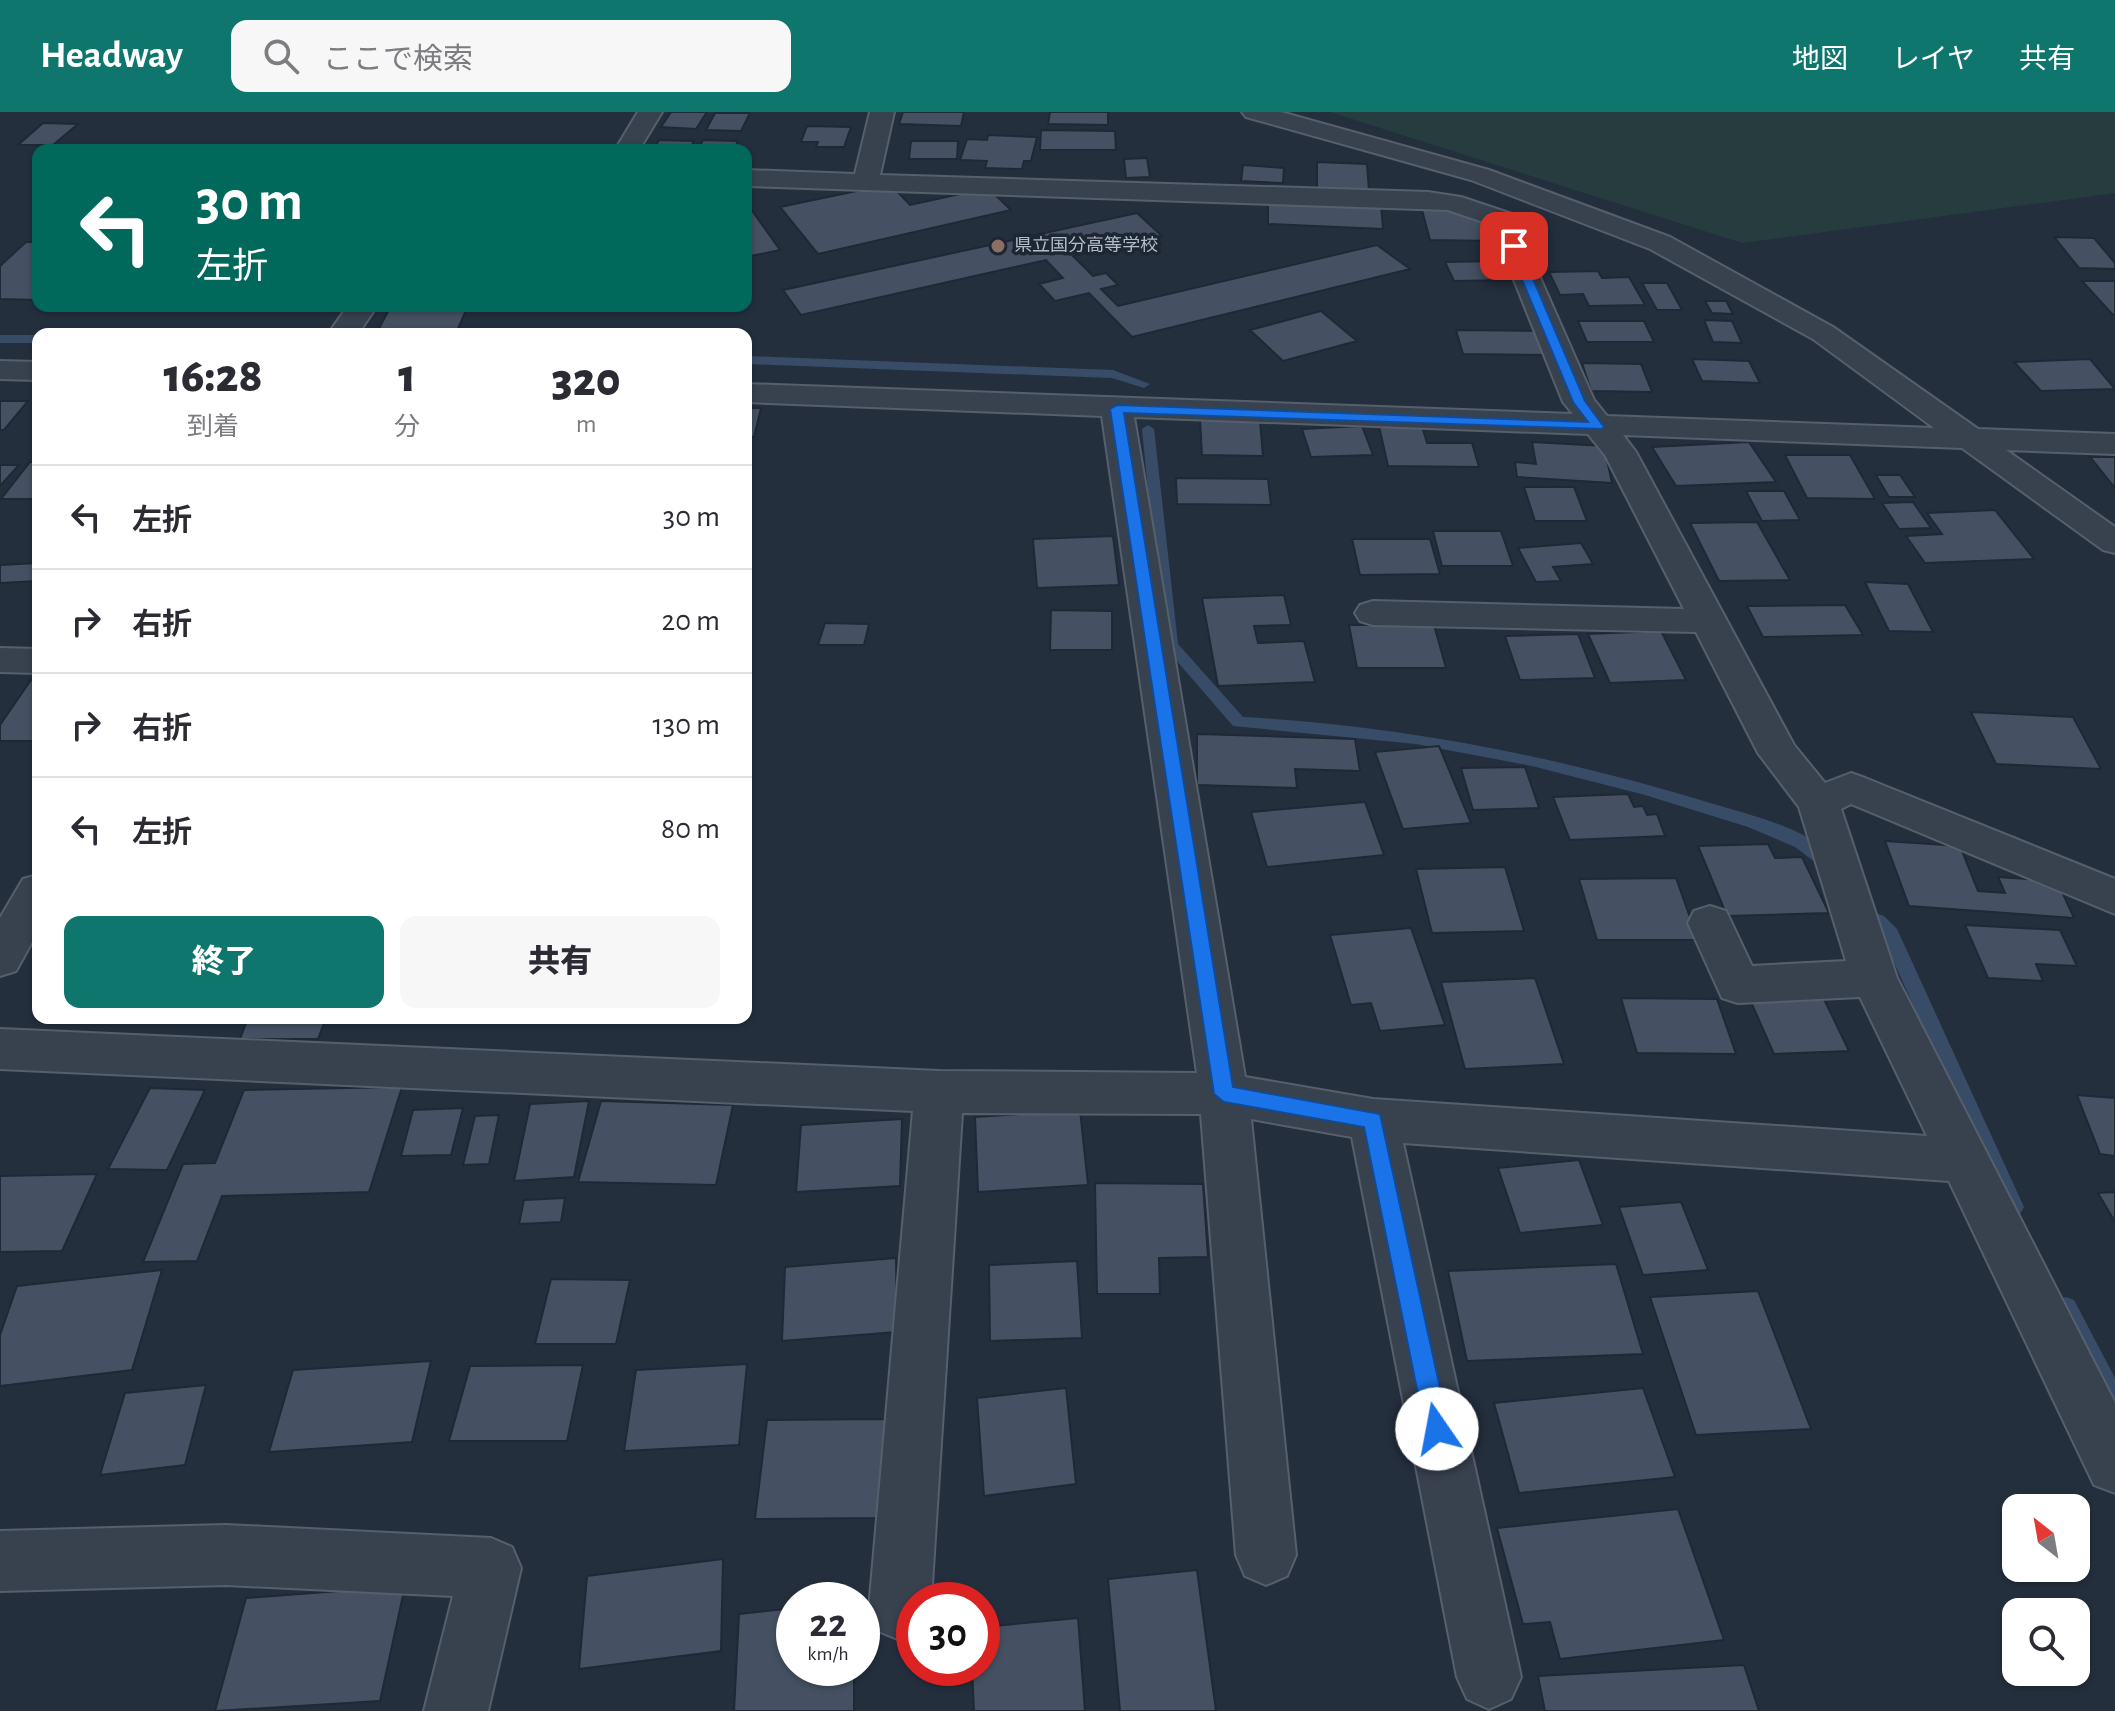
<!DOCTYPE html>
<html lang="ja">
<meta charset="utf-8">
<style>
body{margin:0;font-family:"Alegreya Sans","Noto Sans JP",sans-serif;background:#f7f7f7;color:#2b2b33;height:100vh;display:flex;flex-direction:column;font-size:30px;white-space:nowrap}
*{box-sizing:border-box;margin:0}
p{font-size:26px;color:#7c7c81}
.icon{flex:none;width:44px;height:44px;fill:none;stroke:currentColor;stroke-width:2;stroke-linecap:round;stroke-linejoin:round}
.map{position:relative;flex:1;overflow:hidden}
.side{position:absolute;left:32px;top:216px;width:720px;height:696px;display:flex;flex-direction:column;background:#fff;border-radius:16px;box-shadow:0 2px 6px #0004}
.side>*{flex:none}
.guide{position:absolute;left:32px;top:32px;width:720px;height:168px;border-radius:16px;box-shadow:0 2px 6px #0004;background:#00695c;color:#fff;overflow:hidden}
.needle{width:52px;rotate:329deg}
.tools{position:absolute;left:2002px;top:1382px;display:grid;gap:16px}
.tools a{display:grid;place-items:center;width:88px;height:88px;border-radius:16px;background:#fff;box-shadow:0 2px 6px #0004;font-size:40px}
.speed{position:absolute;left:776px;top:1470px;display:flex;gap:16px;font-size:40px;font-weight:700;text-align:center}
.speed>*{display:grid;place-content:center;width:104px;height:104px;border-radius:50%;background:#fff;box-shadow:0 2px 6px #0004;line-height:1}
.speed small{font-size:20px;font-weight:400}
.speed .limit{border:12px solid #d22;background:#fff;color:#111}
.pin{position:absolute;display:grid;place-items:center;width:68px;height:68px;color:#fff;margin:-34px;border-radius:16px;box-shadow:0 4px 12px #0006}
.me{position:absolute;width:88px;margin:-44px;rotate:348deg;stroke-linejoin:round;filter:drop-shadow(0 0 6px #0008)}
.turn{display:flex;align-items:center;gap:28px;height:168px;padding:0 32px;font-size:36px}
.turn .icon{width:104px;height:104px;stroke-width:2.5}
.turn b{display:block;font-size:56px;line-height:68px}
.eta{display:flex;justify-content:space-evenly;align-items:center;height:136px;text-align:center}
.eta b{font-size:48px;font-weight:800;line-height:56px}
.action{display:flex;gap:16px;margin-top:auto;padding:16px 32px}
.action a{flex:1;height:92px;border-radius:16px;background:#0f766e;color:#fff;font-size:32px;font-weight:800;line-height:92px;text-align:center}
.action a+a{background:#f7f7f7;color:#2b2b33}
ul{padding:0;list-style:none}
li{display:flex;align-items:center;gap:24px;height:104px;padding:0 32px;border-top:2px solid #e1e1e2}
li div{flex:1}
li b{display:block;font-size:30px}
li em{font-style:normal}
header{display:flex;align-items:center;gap:48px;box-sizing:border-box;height:112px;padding:0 40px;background:#0f766e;color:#fff}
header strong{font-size:38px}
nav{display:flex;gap:44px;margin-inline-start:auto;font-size:28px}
.search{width:560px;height:72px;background:#f7f7f7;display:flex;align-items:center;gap:20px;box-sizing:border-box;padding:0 28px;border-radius:16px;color:#7c7c81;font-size:30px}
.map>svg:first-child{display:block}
.green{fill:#263c3f}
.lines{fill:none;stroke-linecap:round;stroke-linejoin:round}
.stream{fill:#394c67;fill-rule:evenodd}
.building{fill:#455162;stroke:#1f2835;stroke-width:2}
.minor-casing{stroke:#565f6c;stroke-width:4}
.minor{fill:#38414e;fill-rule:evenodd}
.route{fill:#1a73e8;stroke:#114b97;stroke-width:2}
.education-dot{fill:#8d6e63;stroke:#1d2633;stroke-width:3}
.labels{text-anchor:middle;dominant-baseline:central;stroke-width:7;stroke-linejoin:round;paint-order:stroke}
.far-poi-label{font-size:18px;fill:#b4bcc9;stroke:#1d2633;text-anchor:start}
</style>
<header>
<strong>Headway</strong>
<div class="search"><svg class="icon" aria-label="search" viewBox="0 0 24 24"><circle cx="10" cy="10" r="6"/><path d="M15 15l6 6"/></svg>ここで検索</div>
<nav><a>地図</a><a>レイヤ</a><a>共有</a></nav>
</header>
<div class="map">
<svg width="2115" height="1599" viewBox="0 0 2115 1599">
<rect width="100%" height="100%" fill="#242f3e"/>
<!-- green -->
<path class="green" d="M1330 0H2115V81L1742 131Z"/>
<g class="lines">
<!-- stream -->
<path class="stream" d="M0 223H38V231H0Z
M746 244 1113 258 1150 272 1144 276 1112 266 746 252Z
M1148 313 1154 317 1178 532 1243 605C1405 614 1560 645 1714 692 1749 703 1817 718 1838 751L1835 756H1823L1795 735 1748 715 1645 683 1532 654 1416 632 1233 614 1163 533 1142 317Z
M1878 802 1884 804 1897 817 2024 1095 2020 1102 2013 1104 2006 1102 1881 821 1869 809 1872 804Z
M2066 1185 2074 1188 2115 1266V1301L2107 1298 2055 1195 2058 1188Z"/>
</g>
<!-- building -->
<path class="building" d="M671 0H707L696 17 661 15Z
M903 0H964L961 14 899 12Z
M1050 0H1108V13L1048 12Z
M715 1H750L741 19 706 18Z
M43 11 78 12 53 33H18Z
M807 14 851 15 844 35H816L818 30H801Z
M1041 18 1115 19 1116 38H1040Z
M988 23 1037 25 1031 49H1024L1022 57 985 56 987 49 960 48 967 27 987 28Z
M659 28 694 29 689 38H653Z
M703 28 738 29 734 38H698Z
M911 29H958L957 47H909Z
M1147 46 1150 65 1126 66 1124 47Z
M1317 50 1367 52 1369 78 1317 76Z
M1243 53 1284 56 1283 71 1241 69Z
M890 72 910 93 988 76 1011 98 818 142 780 95Z
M1268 88 1381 93 1383 117 1268 112Z
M746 90 780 138 746 145Z
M1422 98H1463L1490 108 1492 129 1430 128Z
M1137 101 1162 124 1073 144 1093 164 1106 161 1118 173 1101 177 1118 194 1377 133 1410 157 1132 225 1089 181 1055 189 1039 172 1063 166 1046 148 801 203 783 178Z
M2054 125 2094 126 2115 151V157L2079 156Z
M26 130H38V188L0 187V154Z
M1501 149 1510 168 1454 169 1445 150Z
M1598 159 1602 166 1629 165 1645 193 1589 194 1583 182 1560 183 1549 160Z
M2082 169H2115V203H2113Z
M1642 171H1667L1682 198H1657Z
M1705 189H1726L1733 202 1712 201Z
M391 194H468L457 219 377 220Z
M1321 199 1357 229 1283 249 1250 218Z
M1704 208 1732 209 1742 231 1713 230Z
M1578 209H1644L1654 230H1587Z
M1456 218 1537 219 1546 243 1463 242Z
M1692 247 1749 249 1760 271 1702 269Z
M2090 247 2115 277 2041 279 2014 250Z
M1582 251 1641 252 1652 280 1591 279Z
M0 289H28L4 318H0Z
M746 296H761L754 325H746Z
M1200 308 1260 309 1263 344 1202 343Z
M1362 314 1373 343 1311 345 1302 317Z
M1379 314H1422L1427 331H1472L1479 355 1388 354Z
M1532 330 1604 334 1612 371 1517 365 1515 350 1536 352Z
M1749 330 1776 370 1676 374 1652 335Z
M1785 343H1850L1875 387 1807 386Z
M2090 345H2115V376Z
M30 350H38V387H1Z
M0 353H19L0 374Z
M1876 363H1900L1915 385H1889Z
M1176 366 1268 367 1271 393 1177 392Z
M1524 375H1574L1587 409H1535Z
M1746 379H1784L1800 408 1762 409Z
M1913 390 1931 416 1899 417 1882 391Z
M1995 398 2034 447 1925 451 1906 424 1942 422 1927 401Z
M1757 410 1790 468 1719 469 1690 411Z
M1433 419H1501L1513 454H1442Z
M1113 424 1119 473 1037 476 1033 427Z
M1352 427H1430L1440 462 1360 463Z
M1581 431 1593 452 1553 455 1561 469 1536 470 1518 436Z
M38 451V469L0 471V453Z
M1865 470 1908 472 1933 520 1889 519Z
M1284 483 1291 513 1254 514 1258 531 1304 529 1315 570 1218 574 1202 486Z
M1845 493 1863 523 1763 525 1747 494Z
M1051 498 1112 499V538H1050Z
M825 511 869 512 864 533H818Z
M1349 513H1434L1446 556H1357Z
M1661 519 1686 568 1610 571 1588 522Z
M1578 522 1595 566 1520 568 1505 524Z
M31 568H38V629H0V613Z
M1971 600 2073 605 2101 657 1996 652Z
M1197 622 1355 627 1360 659 1295 657 1297 676 1197 673Z
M1439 634 1471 711 1403 717 1375 640Z
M1525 655 1539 696 1473 698 1461 656Z
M1628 682 1634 695 1643 694 1647 703 1657 702 1665 724 1570 728 1553 685Z
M1365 690 1384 743 1267 755 1251 700Z
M1885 729 1960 734 1978 779 2005 781 1998 765 2057 769 2074 806 1909 794Z
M1768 732 1775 746 1802 745 1829 801 1727 804 1698 734Z
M1505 755 1524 819 1432 821 1416 757Z
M1676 766 1698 828H1597L1579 767Z
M1965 813 2060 818 2077 854 2036 852 2043 869 1988 866Z
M1411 816 1445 913 1380 919 1371 891 1351 893 1330 823Z
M1535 866 1564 952 1465 957 1441 870Z
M1621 886 1717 887 1736 942 1637 941Z
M1824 887 1849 939 1774 942 1751 890Z
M248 906H326L318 927H240Z
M402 975 369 1080 222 1084 197 1149 143 1150 183 1052 215 1051 244 978Z
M150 976 205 978 167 1058 108 1057Z
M2077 983 2115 986V1044L2100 1042Z
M589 989 574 1065 514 1069 530 992Z
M601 989 733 993 716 1073 578 1070Z
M463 996 451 1043 401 1044 413 998Z
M1080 998 1088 1073 978 1080 975 1005Z
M499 1003 489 1052 463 1053 475 1004Z
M902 1007 900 1074 796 1080 801 1013Z
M1579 1048 1603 1113 1520 1121 1498 1056Z
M97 1062 62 1139 0 1140V1064Z
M1095 1071 1203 1072 1208 1145 1159 1146 1160 1182H1097Z
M2115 1080V1110L2098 1081Z
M565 1086 561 1110 519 1112 524 1088Z
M1681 1090 1708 1158 1643 1163 1619 1095Z
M896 1146 897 1220 782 1229 785 1155Z
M1077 1149 1082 1226 990 1229 989 1153Z
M1616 1152 1643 1242 1467 1249 1448 1159Z
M162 1158 132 1258 0 1274V1223L17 1174Z
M551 1167 630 1168 616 1232H535Z
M1758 1179 1811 1317 1696 1323 1650 1185Z
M431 1249 412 1330 269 1340 293 1258Z
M747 1252 739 1333 624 1339 636 1258Z
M583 1253 567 1329H449L470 1254Z
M206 1273 185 1353 100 1363 125 1281Z
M1066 1276 1076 1372 984 1384 977 1286Z
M1643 1276 1675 1365 1519 1381 1494 1291Z
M886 1307 880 1406 755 1407 767 1308Z
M1678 1397 1724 1528 1560 1547 1550 1510 1523 1512 1497 1416Z
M723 1447 721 1539 579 1557 587 1464Z
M1197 1458 1216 1599H1120L1108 1467Z
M405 1474 380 1589 215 1599 246 1486Z
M794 1496V1556H854V1599H734L739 1502Z
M1078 1506 1085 1599H974L972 1556H982V1515Z
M1744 1553 1759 1599H1545L1538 1564Z"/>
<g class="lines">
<!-- minor casing -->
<g class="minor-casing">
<path id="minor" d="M638 0H662L639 38H615Z
M870 0H894L880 63 1428 80 1461 85 1512 102 1594 288 1607 304 1934 316 1813 227 1650 137 1471 68 1246 5 1242 0H1281L1489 58 1670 125 1833 215 1978 317 2115 322V342L2006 338 2115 415V441L2103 438 1962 336 1623 323 1636 340 1794 633 1825 671 1851 661 1865 666 2115 767V802L1851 692 1841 697 1897 866 2115 1291V1381L2094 1373 1949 1069 1403 1031 1521 1565 1511 1587 1489 1597 1467 1587 1457 1565 1352 1025 1251 1007 1296 1443 1287 1464 1266 1473 1245 1464 1236 1443 1201 1002 962 1001 931 1488H914V1522L900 1528 878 1519 869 1497 913 999 0 957V917L939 959 1197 961 1102 304 746 290V272L1573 302 1563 290 1492 113 1448 98 746 74V58L855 62ZM1134 305 1588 322 1605 343 1684 497 1373 489 1360 493 1355 501 1360 509 1373 513 1696 520 1758 641 1799 695 1846 849 1752 854 1726 799 1710 794 1694 799 1688 811 1722 886 1738 891 1860 885 1927 1024 1373 987 1245 965Z
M348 194H377L358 222H328Z
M0 249 38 250V268L0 267Z
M0 536 38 537V561L0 560Z
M38 763V819L16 859 0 864V806L23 767Z
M226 1413 491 1426 512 1435 521 1456 488 1599H424L453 1484 226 1473 0 1479V1419Z"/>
</g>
<!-- minor -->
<use href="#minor" class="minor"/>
</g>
<!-- route -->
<path class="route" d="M1514 131 1519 134 1585 289 1604 315 1602 317 1124 301 1233 975 1380 1002 1449 1317 1446 1326 1437 1329 1429 1326 1425 1317 1364 1015 1224 990 1214 982 1110 297 1117 293 1588 310 1573 290 1508 134Z"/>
<!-- markers -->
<circle class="education-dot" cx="998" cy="134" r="8"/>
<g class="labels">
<!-- far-poi labels -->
<g class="far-poi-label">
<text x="1014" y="134">県立国分高等学校</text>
</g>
</g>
</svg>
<div class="tools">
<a><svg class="needle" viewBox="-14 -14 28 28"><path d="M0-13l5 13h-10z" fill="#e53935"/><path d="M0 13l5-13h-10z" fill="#7c7c81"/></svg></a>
<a><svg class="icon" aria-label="search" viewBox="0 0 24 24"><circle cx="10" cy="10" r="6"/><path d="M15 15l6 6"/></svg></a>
</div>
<div class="speed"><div>22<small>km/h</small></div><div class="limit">30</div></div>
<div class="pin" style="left:1514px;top:134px;background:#d93025"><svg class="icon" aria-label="arrive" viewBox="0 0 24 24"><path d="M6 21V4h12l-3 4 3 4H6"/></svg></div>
<svg class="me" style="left:1437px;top:1317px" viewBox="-20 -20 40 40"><circle r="19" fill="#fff"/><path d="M0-13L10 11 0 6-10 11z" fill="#1a73e8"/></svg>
<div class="guide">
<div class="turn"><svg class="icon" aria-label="left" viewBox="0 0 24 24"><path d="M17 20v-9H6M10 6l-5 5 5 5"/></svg><div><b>30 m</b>左折</div></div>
</div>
<section class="side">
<div class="eta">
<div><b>16:28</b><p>到着</p></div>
<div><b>1</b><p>分</p></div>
<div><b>320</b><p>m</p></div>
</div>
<ul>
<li><svg class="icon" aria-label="left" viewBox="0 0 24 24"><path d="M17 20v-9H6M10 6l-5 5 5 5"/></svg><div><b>左折</b></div><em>30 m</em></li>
<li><svg class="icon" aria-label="right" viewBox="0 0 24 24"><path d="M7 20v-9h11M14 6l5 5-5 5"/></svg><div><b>右折</b></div><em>20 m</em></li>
<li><svg class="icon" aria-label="right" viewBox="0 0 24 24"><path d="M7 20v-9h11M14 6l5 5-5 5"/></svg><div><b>右折</b></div><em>130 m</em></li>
<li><svg class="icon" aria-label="left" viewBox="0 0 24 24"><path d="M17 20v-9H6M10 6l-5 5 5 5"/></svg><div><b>左折</b></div><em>80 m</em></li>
</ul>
<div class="action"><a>終了</a><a>共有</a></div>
</section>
</div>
